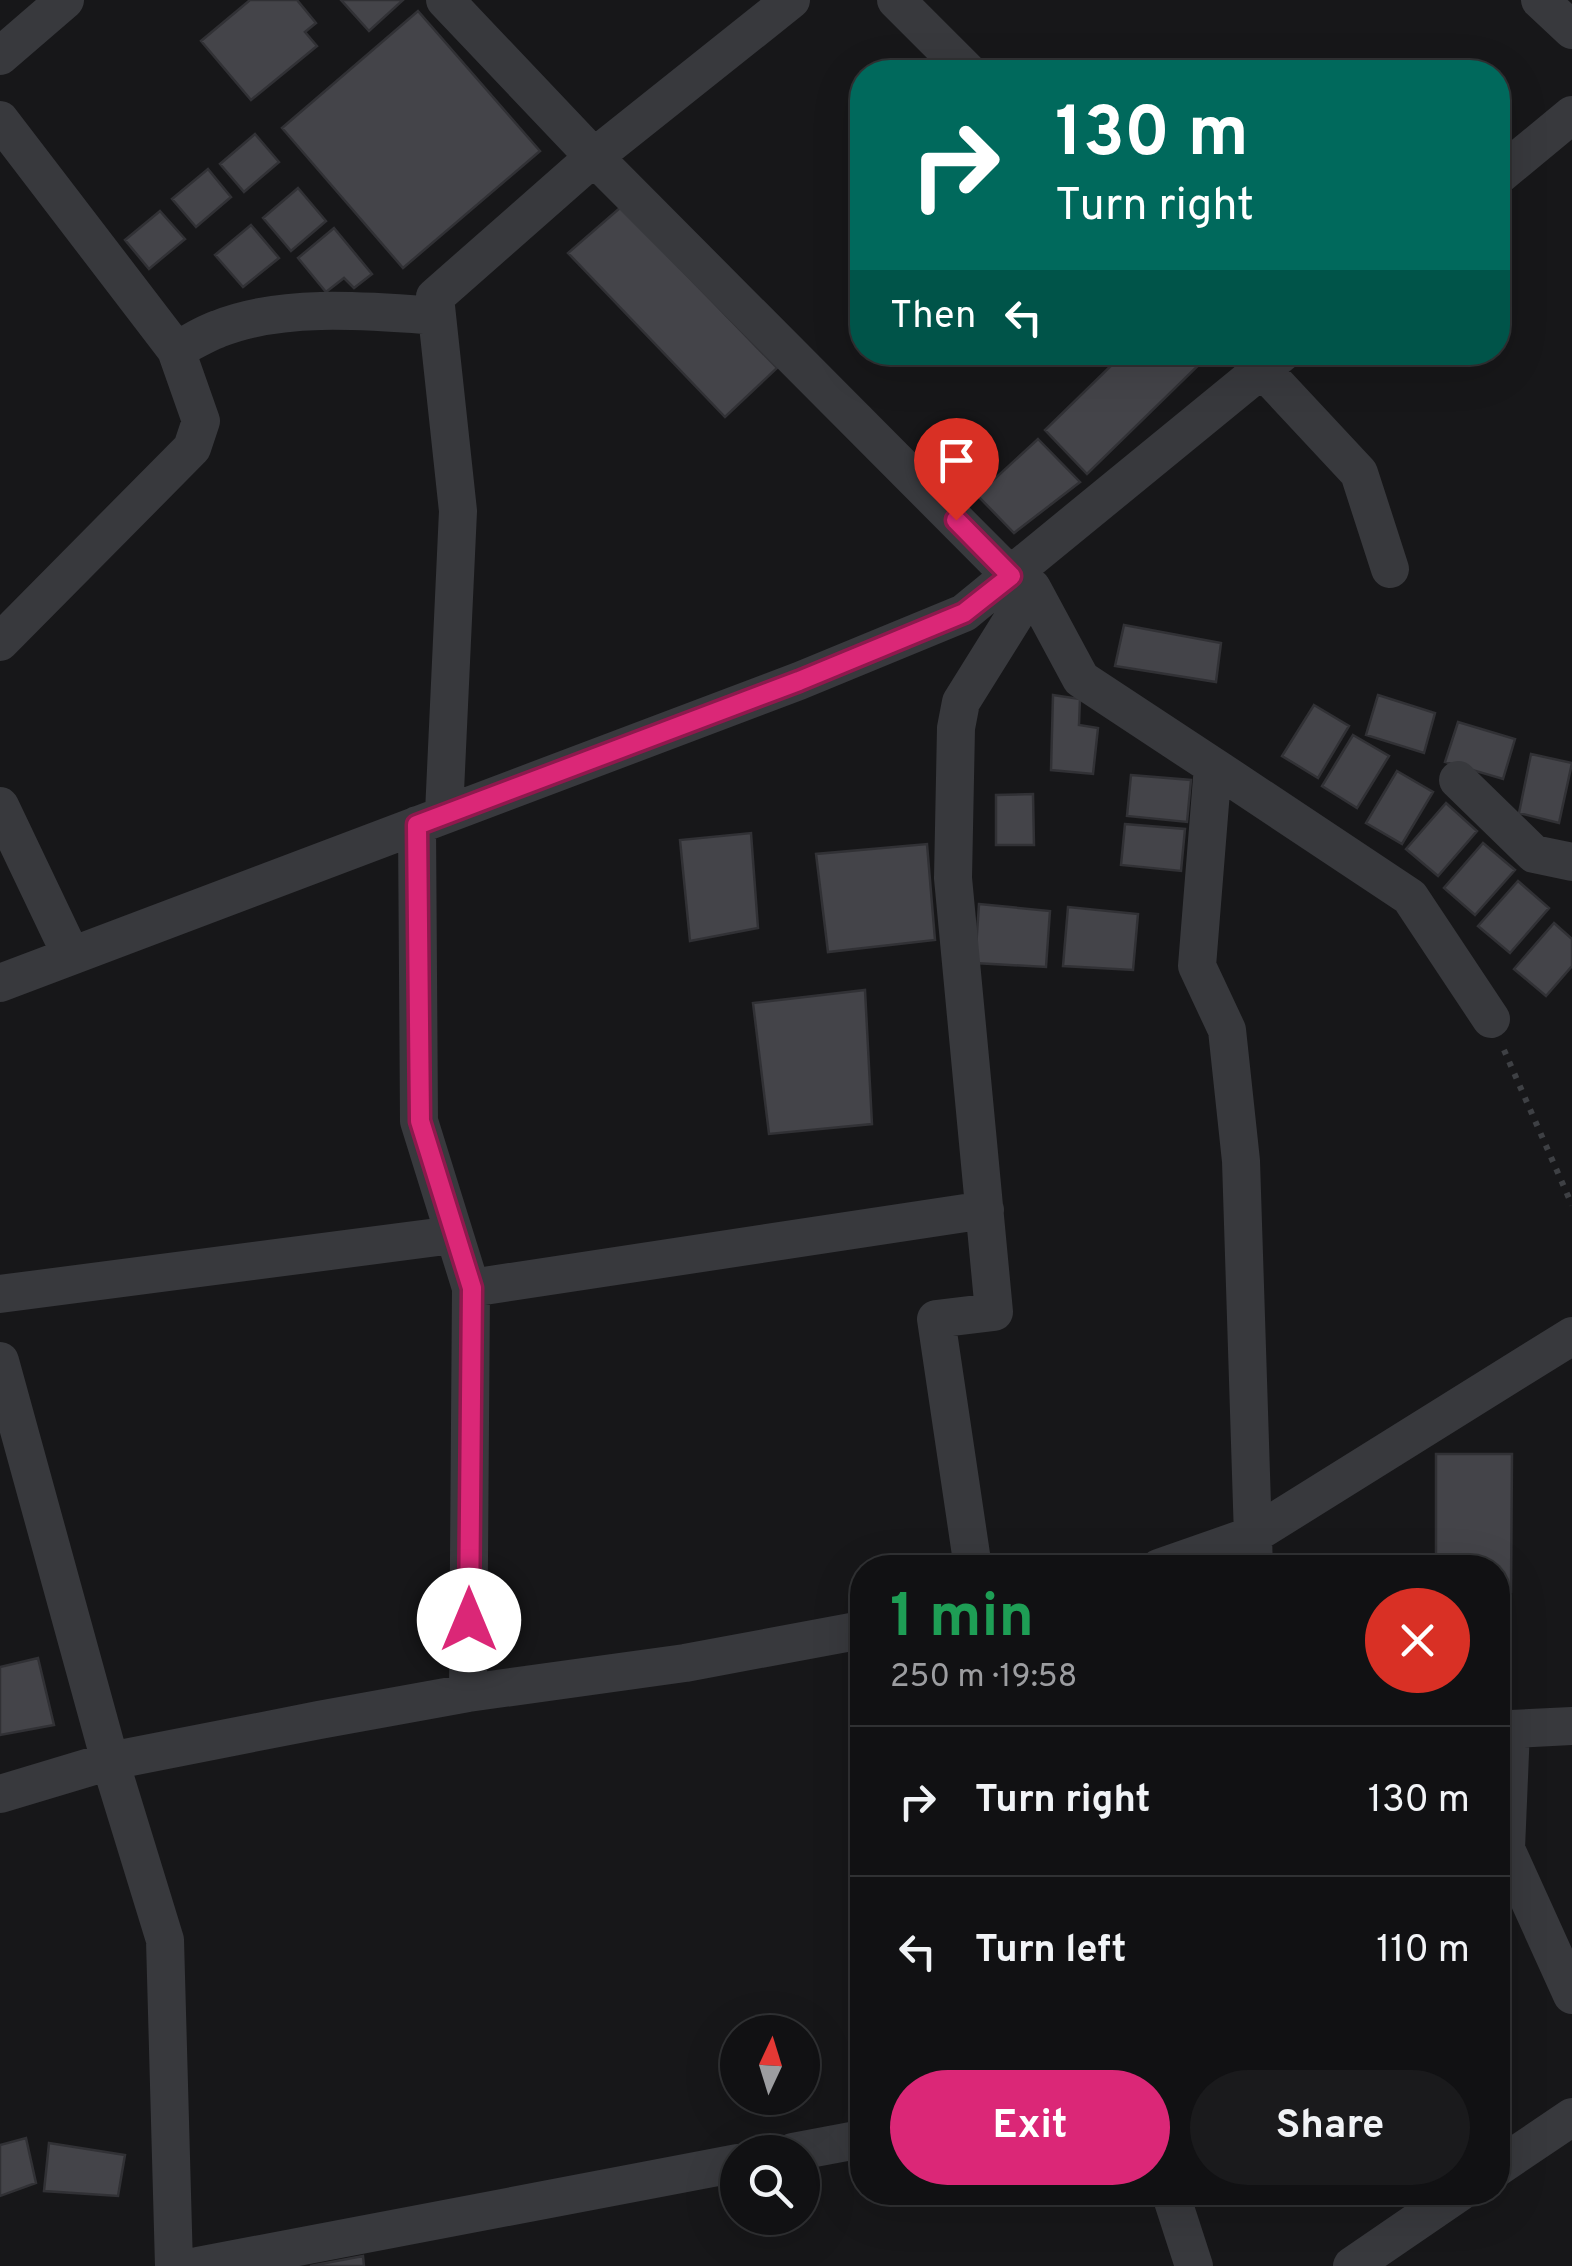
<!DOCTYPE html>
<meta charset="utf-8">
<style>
body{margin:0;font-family:Overpass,sans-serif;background:#1a1a1c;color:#f1f3f6;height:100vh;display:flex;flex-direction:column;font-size:38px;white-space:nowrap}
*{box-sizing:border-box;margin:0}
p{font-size:32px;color:#9c9da0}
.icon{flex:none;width:55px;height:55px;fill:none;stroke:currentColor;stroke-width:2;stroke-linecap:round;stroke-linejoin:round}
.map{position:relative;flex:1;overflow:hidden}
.drawer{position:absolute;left:850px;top:1555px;width:660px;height:650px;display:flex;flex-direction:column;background:#111113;border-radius:40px;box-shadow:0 10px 40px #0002,0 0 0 2px #303133}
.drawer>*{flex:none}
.banner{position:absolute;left:850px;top:60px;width:660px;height:305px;border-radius:40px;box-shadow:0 10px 40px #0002,0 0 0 2px #303133;background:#00695c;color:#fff;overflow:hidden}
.needle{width:65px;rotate:4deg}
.tools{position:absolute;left:720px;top:2015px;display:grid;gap:20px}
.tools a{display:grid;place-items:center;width:100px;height:100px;border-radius:50%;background:#111113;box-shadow:0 10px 40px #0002,0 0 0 2px #303133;font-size:50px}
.pin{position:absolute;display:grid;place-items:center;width:85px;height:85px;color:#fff;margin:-102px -42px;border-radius:50% 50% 50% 0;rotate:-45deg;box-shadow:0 0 10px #0007}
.pin .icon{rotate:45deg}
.me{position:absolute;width:110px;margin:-55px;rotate:0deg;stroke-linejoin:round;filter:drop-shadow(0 0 8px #0008)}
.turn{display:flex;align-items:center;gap:35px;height:210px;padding:0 40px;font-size:45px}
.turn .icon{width:130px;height:130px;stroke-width:2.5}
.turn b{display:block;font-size:70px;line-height:85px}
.then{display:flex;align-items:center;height:95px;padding:0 40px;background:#0003;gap:20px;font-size:38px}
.round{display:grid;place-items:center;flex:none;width:105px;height:105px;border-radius:52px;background:#1a1a1c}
.summary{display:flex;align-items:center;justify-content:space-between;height:170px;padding:0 40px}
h1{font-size:60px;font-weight:700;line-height:75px;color:#1e9e55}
.action{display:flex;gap:20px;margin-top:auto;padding:20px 40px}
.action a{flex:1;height:115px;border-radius:60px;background:#db2777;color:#fff;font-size:40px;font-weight:700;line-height:115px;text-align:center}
.action a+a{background:#1a1a1c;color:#f1f3f6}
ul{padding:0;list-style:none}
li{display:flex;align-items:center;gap:30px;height:150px;padding:0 40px;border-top:2px solid #303133}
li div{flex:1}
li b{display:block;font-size:38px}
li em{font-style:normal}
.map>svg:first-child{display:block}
.building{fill:#444449;stroke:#313135;stroke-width:2.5}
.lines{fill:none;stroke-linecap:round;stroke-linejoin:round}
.path{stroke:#3e4044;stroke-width:6;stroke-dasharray:5 8;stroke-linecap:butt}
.minor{stroke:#38393d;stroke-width:38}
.route-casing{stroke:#8e194d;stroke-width:25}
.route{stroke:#db2777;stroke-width:18}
</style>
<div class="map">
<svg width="1572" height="2266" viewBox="0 0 1572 2266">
<rect width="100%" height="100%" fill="#171719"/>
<!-- building -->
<path class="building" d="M250 0H297L316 23 305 32 317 46 251 100 201 41Z
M341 0H403L369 31Z
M418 11 540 151 403 268 282 128Z
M255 134 279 162 244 192 220 164Z
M208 169 231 197 196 227 172 199Z
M298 188 326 221 291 251 263 218Z
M621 207 777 368 725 417 568 253Z
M160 211 185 239 149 269 125 240Z
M251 225 279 258 243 287 215 255Z
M334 228 372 274 354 288 344 278 326 292 298 258Z
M1125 352 1209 355 1087 474 1045 430Z
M1038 439 1080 482 1014 533 977 495Z
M1124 625 1221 643 1216 682 1115 666Z
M1053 695 1080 699 1079 725 1098 728 1093 774 1051 770Z
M1378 695 1435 713 1424 753 1366 735Z
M1314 705 1349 726 1318 778 1282 756Z
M1458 722 1515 739 1503 779 1445 762Z
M1353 735 1389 756 1357 808 1322 786Z
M1531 754 1572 763 1559 823 1519 813Z
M1397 771 1433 792 1402 844 1366 823Z
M1131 775 1191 780 1187 822 1127 816Z
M1033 794 1034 845H996V795Z
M1446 803 1477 831 1438 876 1406 849Z
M1125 824 1185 829 1181 871 1121 865Z
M751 833 758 928 690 941 680 840Z
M1483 843 1515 870 1475 915 1444 888Z
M927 844 935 940 828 952 816 854Z
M1518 881 1549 908 1510 953 1478 926Z
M979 904 1050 911 1046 967 975 963Z
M1068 907 1138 914 1133 970 1063 966Z
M1554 923 1572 939V966L1546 996 1514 969Z
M865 990 872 1124 769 1134 753 1003Z
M1436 1454H1512L1511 1592H1498V1568H1436Z
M38 1658 54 1725 0 1735V1667Z
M26 2138 36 2183 0 2196V2145Z
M49 2143 125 2155 118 2196 44 2191Z
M363 2256 364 2266H310Z"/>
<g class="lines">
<!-- path -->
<path class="path" d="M1504 1050 1572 1205"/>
<!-- minor -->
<path class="minor" d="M445 0 594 157 1011 576 1032 588 1081 679 1213 766 1197 966 1227 1030 1241 1161 1254 1568
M896 0 968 72
M1540 0 1572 30
M0 56 65 0
M0 120 176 350 201 421 192 448 0 642
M1498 176 1572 115
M176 350C190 343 204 334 218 329 282 303 369 311 437 316
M1248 354 1359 473 1390 569
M1213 766 1410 897 1491 1019
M1458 780 1534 854 1572 862
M0 806 71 955
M444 813 458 511 435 297 594 157 791 0
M417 825 419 1121 471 1288 468 1693
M0 983 799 681 964 613 1283 352
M471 1288 985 1210
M0 1294 453 1235
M0 1361 110 1761 165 1940 174 2266
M973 1568 936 1319 994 1312 953 878 956 728 961 702 1032 588
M1159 1568 1253 1535 1572 1336
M1572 1726 1511 1729 1506 1849 1572 1995
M0 1794 110 1761 319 1720 468 1693 685 1663 862 1630
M793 2152 862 2139
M1498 2167 1572 2117
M1170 2192 1194 2266
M198 2266 738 2163
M1352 2266 1460 2192"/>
</g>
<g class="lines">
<!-- route casing -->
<g class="route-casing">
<path id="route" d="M469 1620 472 1288 420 1121 417 825 799 681 964 613 1011 576 956 520"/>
</g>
<!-- route -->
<use href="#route" class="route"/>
</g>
</svg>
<div class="tools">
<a><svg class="needle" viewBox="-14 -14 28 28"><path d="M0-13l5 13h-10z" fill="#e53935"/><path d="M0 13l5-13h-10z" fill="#9c9da0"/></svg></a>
<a><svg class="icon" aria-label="search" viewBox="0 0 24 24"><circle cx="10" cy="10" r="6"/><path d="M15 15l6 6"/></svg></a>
</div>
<div class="pin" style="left:956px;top:520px;background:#d93025"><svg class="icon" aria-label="arrive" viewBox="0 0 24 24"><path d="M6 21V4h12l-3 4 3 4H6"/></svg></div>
<svg class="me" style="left:469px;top:1620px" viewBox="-20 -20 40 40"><circle r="19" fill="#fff"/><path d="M0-13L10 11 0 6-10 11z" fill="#db2777"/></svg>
<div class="banner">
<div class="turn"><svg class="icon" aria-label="right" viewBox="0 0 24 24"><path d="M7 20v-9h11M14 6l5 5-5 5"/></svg><div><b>130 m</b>Turn right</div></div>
<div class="then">Then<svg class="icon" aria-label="left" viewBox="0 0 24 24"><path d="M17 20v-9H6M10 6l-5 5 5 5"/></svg></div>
</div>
<section class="drawer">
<div class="summary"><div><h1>1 min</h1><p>250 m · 19:58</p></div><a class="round" style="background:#d93025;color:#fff"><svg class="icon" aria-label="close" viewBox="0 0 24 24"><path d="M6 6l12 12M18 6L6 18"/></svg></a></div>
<ul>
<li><svg class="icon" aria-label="right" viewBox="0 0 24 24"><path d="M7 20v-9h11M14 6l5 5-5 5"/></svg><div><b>Turn right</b></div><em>130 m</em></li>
<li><svg class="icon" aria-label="left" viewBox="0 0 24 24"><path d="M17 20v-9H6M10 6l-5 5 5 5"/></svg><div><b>Turn left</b></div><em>110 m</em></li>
</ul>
<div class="action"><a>Exit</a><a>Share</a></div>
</section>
</div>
